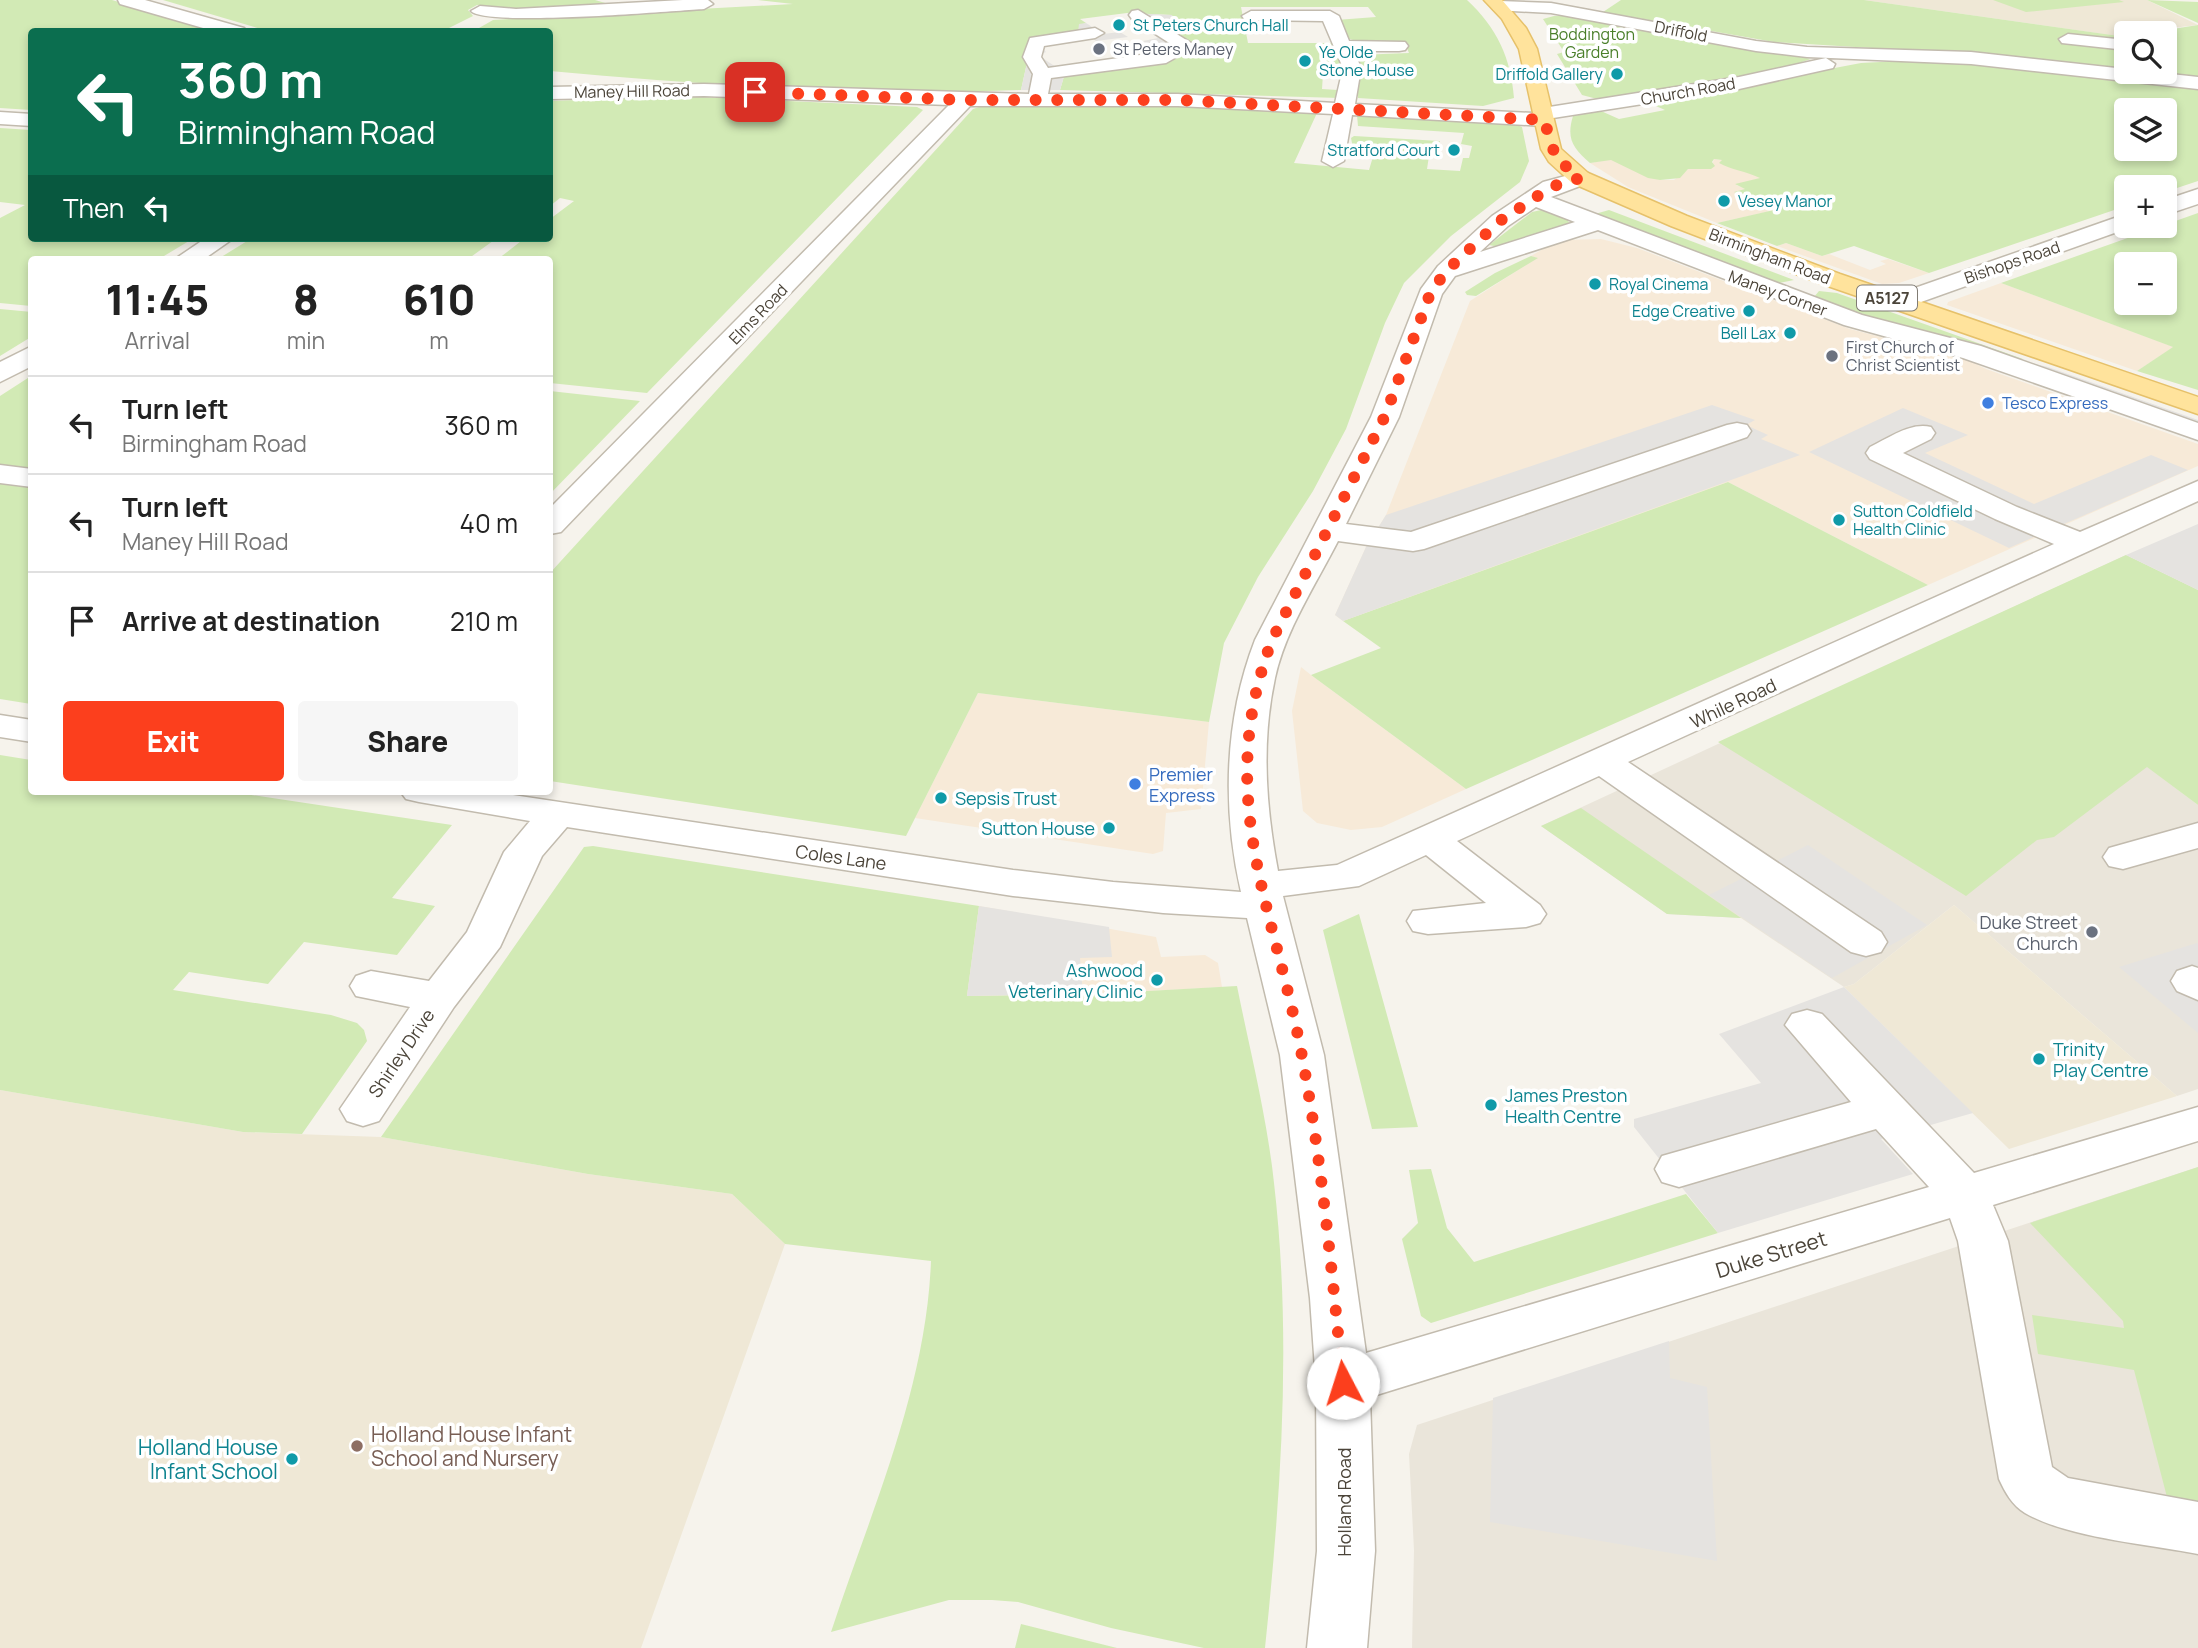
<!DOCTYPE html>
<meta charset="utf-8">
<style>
body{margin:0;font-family:Manrope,sans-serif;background:#f6f6f6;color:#222;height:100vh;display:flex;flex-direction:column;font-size:26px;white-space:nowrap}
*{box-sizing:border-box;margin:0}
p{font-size:23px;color:#767676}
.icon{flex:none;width:38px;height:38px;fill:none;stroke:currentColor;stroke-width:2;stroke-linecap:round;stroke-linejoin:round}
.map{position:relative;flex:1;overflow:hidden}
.side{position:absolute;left:28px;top:256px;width:525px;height:539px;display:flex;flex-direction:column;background:#fff;border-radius:7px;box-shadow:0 4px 10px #0003}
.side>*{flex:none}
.top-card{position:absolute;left:28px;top:28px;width:525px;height:214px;border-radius:7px;box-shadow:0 4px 10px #0003;background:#0b6e4f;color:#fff;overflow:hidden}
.controls{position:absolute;left:2114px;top:21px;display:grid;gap:14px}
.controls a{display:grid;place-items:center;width:63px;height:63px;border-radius:7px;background:#fff;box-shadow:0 4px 10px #0003;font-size:35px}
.pin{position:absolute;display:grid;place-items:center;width:60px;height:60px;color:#fff;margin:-30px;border-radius:14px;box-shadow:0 4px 10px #0006}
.me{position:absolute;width:77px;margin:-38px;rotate:355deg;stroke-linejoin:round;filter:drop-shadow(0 0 5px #0008)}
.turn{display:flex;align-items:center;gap:24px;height:147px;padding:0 35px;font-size:32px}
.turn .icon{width:91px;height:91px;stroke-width:2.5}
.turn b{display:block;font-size:49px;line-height:60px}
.then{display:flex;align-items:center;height:66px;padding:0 35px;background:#0003;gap:14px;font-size:26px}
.eta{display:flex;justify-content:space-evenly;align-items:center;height:119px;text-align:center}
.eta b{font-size:42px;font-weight:800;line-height:49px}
.cta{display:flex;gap:14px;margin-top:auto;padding:14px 35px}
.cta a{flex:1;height:80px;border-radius:7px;background:#fc3f1d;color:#fff;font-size:28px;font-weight:800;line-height:80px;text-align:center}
.cta a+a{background:#f6f6f6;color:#222}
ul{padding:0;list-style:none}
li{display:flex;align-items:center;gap:21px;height:98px;padding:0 35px;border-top:2px solid #e0e0e0}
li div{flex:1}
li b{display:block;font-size:26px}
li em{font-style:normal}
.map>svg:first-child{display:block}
.residential{fill:#eae5da}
.commercial{fill:#f7ead8}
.education{fill:#efe8d6}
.green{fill:#d2eab5;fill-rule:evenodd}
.parking{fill:#e5e3e0}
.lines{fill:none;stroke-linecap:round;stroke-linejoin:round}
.minor-casing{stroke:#c2bbae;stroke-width:3}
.major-casing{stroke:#e6c16a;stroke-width:3}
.minor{fill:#fff;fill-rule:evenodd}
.major{fill:#ffe39c;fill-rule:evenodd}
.route{stroke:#fc3f1d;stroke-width:12;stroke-dasharray:0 21.6}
.culture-dot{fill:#0f9aa8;stroke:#fff;stroke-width:2.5}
.worship-dot{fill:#6b7280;stroke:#fff;stroke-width:2.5}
.shop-dot{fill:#3f7fe0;stroke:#fff;stroke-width:2.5}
.education-dot{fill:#8d6e63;stroke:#fff;stroke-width:2.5}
.labels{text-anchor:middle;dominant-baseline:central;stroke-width:7;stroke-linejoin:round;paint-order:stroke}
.far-culture-label{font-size:16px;fill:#0d838f;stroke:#fff;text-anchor:start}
.far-street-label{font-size:16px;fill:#4b4439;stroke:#fff}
.far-park-label{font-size:16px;fill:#4a7f2a;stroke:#fff}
.far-worship-label{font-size:16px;fill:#5b616d;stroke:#fff;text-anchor:start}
.shield{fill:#fff;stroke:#817c74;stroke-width:2}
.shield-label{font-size:16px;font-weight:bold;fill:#4b4439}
.far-shop-label{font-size:16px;fill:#366cbe;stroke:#fff;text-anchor:start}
.street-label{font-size:18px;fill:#4b4439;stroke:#fff}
.shop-label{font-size:18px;fill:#366cbe;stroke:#fff;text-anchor:start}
.culture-label{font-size:18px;fill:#0d838f;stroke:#fff;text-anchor:start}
.worship-label{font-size:18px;fill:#5b616d;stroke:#fff;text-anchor:end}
.near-street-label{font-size:21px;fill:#4b4439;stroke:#fff}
.near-education-label{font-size:21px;fill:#785e54;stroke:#fff;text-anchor:start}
.near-culture-label{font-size:21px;fill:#0d838f;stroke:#fff;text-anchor:end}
</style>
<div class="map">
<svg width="2198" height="1648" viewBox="0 0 2198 1648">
<rect width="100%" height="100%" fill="#f6f3ec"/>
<!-- residential -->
<path class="residential" d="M2126 555 2198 590 2148 767 2198 805V1089L2177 1096 1954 905 1854 984 1844 987 1741 918 1667 914 1541 826Z
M2198 1167V1648H1412L1414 1550 1409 1454 1417 1425Z"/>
<!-- commercial -->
<path class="commercial" d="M1611 159 1660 180H1674L1688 169H1711L1714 159 1723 160 1728 167 1741 168 1761 178 1736 185 1746 189 1735 192 1776 210 1717 223 1628 187 1590 163Z
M1601 239 1637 248 1850 329 1966 359 1986 369 2198 444V466L1928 585 1728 482 1343 621 1335 615 1366 547 1386 515 1470 301 1537 258 1531 256 1548 246 1564 240Z
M1786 243 1822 256 1829 254 1870 270 1886 264 1880 261 1888 259 1929 273 1899 283 1882 284 1777 246Z
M2001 283 2174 347 2137 371 1947 305 1948 302Z
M1301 667 1311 675 1466 789 1382 827 1351 830 1317 823 1303 811 1292 711Z
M978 693 1209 722 1201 809 1166 813 1163 851 1153 854 915 818Z
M979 906 1156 937 1161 957 1205 955 1218 963 1222 987 1094 994 967 996Z"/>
<!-- education -->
<path class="education" d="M1864 0H2147L2198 25 2126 33 2125 37Z
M1954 905 2177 1096 2009 1149 1844 987 1854 984Z
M0 1090 243 1132 381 1137 588 1174 732 1194 785 1244 641 1648H0Z"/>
<!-- green -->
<path class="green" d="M0 0H112L218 31 32 32 31 110 0 108Z
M163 0H595L619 7 532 10 477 5 468 10 473 16 443 31 271 32Z
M758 0H1467C1497 28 1511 58 1514 98L1483 106 1358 98 1357 55 1409 53 1405 43 1361 42 1345 38 1336 20 1376 17 1368 7H1241L1248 43H1334L1339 54 1340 73 1323 74 1322 89 1338 90 1340 98 1060 90 1065 73 1179 52 1172 15 1127 13 1080 19 1086 23 1080 25 1078 32 1032 40 1021 90C864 96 706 85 550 71V32H472L493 20 793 4Z
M1621 0H1864L2126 37V71L1921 51 1774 42 1603 12Z
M1993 0H2119L2124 2 2026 12Z
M2147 0 2198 2V23Z
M1554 16H1570L1811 59 1766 74 1601 100 1582 95 1557 54 1564 52 1543 19Z
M2198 25V81L2131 72H2165V33H2147Z
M1938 59 2198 86V181L2165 192V187H2126V206L1929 273 1854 246 1822 256 1786 243 1777 246 1717 223 1774 210 1734 192 1745 189 1735 184 1760 178C1746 171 1731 170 1719 163L1722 160 1714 159 1712 162 1715 166 1711 169H1688L1680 178 1660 180 1648 178 1611 160 1590 163C1573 148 1566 139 1573 116L1601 111 1619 119 1665 110 1649 103 1861 63ZM2126 110H2165V149H2126Z
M681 96 917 107 923 110 647 393 550 383V259H498L525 238H550V219L574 201 560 198 550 206V101Z
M985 105 1206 106 1317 113 1294 163 1369 170 1375 150 1353 148 1351 138 1354 136 1440 141 1436 156H1429L1427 169 1460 171 1463 158H1469L1472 146 1461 144 1464 133 1358 126 1357 115 1512 123 1522 127 1529 161 1520 182 1451 236 1404 283 1385 323 1346 429 1313 491 1258 577 1224 643 1209 722 978 693 906 836 550 781V573L973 109Z
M0 128 31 130 32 238H194L159 259H32L31 306 0 303V218L25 205 0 202Z
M1541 210 1567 217 1569 223C1550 234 1511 251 1489 245L1532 212Z
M1609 210 1794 280 1779 283 1762 280 1595 214Z
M2198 213V390L2137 371 2173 347 2001 283ZM2126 264H2165V303H2126Z
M252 238H497L468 259H218Z
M1531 256 1538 258 1476 296 1467 295 1465 292 1495 273Z
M1819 291 1837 293 2023 359 2019 360 1834 308 1814 297Z
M0 309 32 312 31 337 0 356Z
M31 376V473L0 470V396Z
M550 391 640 401 550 494Z
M0 479 31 482V704L0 699Z
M1728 482 1928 585 1466 789 1311 675 1381 648 1343 621Z
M2126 555 2198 590V805L2147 767 2054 837 2037 840 1966 896 1718 742Z
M0 755 31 760 32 791H225L452 825 392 898 435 906 397 955 304 942 268 984 189 972 173 990 331 1015 357 1023 364 1030 367 1041 302 1134 243 1132 0 1090Z
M1581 808 1741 918 1667 914 1541 826Z
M593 846 979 906 967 996 1094 994 1237 986C1250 1051 1267 1117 1274 1183 1292 1338 1281 1494 1265 1648H1204L1111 1628 1018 1602 992 1600H949L831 1632C871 1511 926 1390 931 1261L785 1244 732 1194 588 1174 381 1137 584 847Z
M1359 914 1418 1127 1372 1129 1323 930Z
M2198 1167V1507L2168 1501 2134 1370 2038 1354 2032 1315 2124 1328 2123 1321 2030 1223Z
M1431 1169 1447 1228 1474 1262 1686 1194 1718 1233 1431 1323 1421 1316 1402 1239 1418 1223 1409 1170Z
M1021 1624 1117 1648H1015Z"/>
<!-- parking -->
<path class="parking" d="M1127 13 1172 15 1179 53 1165 59 1160 52 1143 41 1158 38 1144 28 1151 27Z
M1086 23 1103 34 1120 32 1128 37 1096 41 1092 38 1040 46 1046 52 1038 55 1065 73 1060 90H1021L1032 40 1078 32 1079 24Z
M2013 359 2048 367 2198 420V429Z
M1712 405 1755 420 1746 425 1768 435 1761 439 1800 455 1343 621 1335 615 1366 547 1386 515Z
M1903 408 1968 435 1925 453 2034 504 2151 455 2188 470 2009 548 1809 452Z
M2198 524V590L2126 555Z
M1808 845 1927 925 1832 978 1709 895Z
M979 906 1109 927 1112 957 1080 958 1083 994 967 996Z
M2197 943 2198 944V1033L2119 967Z
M1844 987 1973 1113 1881 1139 1913 1174 1718 1233 1634 1127V1119L1761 1083 1719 1034Z
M1669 1341 1670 1378 1707 1387 1717 1561 1490 1522 1493 1398Z"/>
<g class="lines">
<!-- minor casing -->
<g class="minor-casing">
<path id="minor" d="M118 0H145L244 28 247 32H217L120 4Z
M683 0H708L713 4 704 9C671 11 486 27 471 11L480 6 516 9Z
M1500 1 1551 3 1756 41 1807 47 1971 52 2198 77V89L1971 64 1807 57 1756 51 1551 13 1494 10 1491 6 1494 2Z
M1138 10 1196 46 1166 63 1051 78 1048 94H1178L1335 103 1343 68 1323 21 1245 20 1242 16 1251 11H1330L1339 16 1349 41 1405 42 1408 46 1405 50 1399 51H1354L1361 68 1355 104 1533 113 1543 108 1739 77 1826 58 1835 64 1833 68 1739 89 1553 118 1551 124 1544 126 1352 115 1344 161 1333 167 1322 161 1333 114 1178 106H970L561 532 550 534V508L949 105 704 96 550 99V87L704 84 1029 94 1033 74 1023 57 1030 38 1095 28 1104 33 1095 38 1044 46 1041 57 1048 68 1161 52 1174 46 1132 19 1129 15 1132 11Z
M2068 34 2126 40V50L2062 43 2059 39Z
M0 112 32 114V126L0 124Z
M1580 172 1588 173 1591 178 1588 183 1551 197 1862 315 1981 346 2198 423V440L1963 358 1844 325 1598 230 1455 276 1442 294 1399 417 1346 524 1411 532 1727 425 1737 423 1747 425 1751 431 1747 437 1424 549 1413 551 1338 541C1316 584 1285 631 1275 678 1261 743 1266 807 1278 871L1337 865 2054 544 1995 519 1870 459 1866 453 1870 447C1889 438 1910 422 1931 427L1935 433 1931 439 1903 453 2017 507 2080 532 2198 481V501L1628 762 1881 932 1887 942 1881 952 1866 956 1851 952 1599 776 1457 841 1540 905 1546 914 1540 923 1526 927 1428 934 1413 931 1407 921 1413 911 1486 903 1426 855 1359 886 1283 896 1324 1055 1366 1353 1929 1187 1876 1129 1679 1187 1662 1182 1655 1169 1662 1156 1851 1102 1785 1025 1792 1014 1807 1010 1822 1014 1974 1173 2198 1107V1141L1993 1205 2008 1241 2052 1467 2068 1478 2198 1502V1554C2147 1544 2069 1538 2025 1513 2012 1505 2005 1492 1999 1479L1958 1241 1950 1218 1370 1397 1375 1551 1367 1648H1307L1317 1551 1316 1383 1310 1298 1280 1055 1247 918 1163 913 1013 896 567 827 542 856 500 947 454 1007 379 1121 363 1126 347 1121 340 1109 410 1007 356 996 350 986 356 976 371 971 429 981 467 932 504 852 530 821 419 802 406 799 400 791H486L1013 870 1113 882 1241 892C1222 809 1224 720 1255 640L1371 417 1421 289 1438 266 1492 216 1543 182ZM1536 207 1575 222 1480 252 1508 226Z
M2198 189V204L2165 215V200Z
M2126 214V226H2134L1907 307H1889L1886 302 1889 297Z
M206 238H234L204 259H175Z
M32 346V366L0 382V362Z
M0 465 32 469V487L0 483Z
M0 715 32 720V742L0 737Z
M2198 823V848L2123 869 2109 866 2103 857 2109 848Z
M2192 966 2198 968V1000L2177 991 2171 981 2177 971Z"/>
</g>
<!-- major casing -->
<g class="major-casing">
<path id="major" d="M1484 0H1502L1526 28 1537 49 1561 149 1588 173 1687 216 1840 274 2198 397V414L1822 284 1671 226 1572 183 1549 162 1541 149 1519 49 1502 19Z"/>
</g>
<!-- minor -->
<use href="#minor" class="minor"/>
<!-- major -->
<use href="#major" class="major"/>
</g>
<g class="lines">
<!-- route -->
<path class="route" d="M755 92 965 100H1178L1544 120 1556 158 1580 178 1551 187 1500 221 1446 271 1430 294 1385 416 1272 640C1213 796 1274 906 1302 1056 1322 1163 1332 1274 1343 1383"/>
</g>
<!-- markers -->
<g class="culture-dot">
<circle cx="1119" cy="25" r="7"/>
<circle cx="1305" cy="61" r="7"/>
<circle cx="1617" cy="74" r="7"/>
<circle cx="1454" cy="150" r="7"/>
<circle cx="1724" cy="201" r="7"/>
<circle cx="1595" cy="284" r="7"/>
<circle cx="1749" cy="311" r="7"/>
<circle cx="1790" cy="333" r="7"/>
<circle cx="1839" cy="520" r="7"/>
<circle cx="941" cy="798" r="7"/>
<circle cx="1109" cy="828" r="7"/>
<circle cx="1157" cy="980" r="7"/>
<circle cx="2039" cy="1059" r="7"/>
<circle cx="1491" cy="1105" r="7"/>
<circle cx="292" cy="1459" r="7"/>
</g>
<g class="worship-dot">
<circle cx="1099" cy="49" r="7"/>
<circle cx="1832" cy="356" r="7"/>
<circle cx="2092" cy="932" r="7"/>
</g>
<g class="shop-dot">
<circle cx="1988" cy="403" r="7"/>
<circle cx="1135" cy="784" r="7"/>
</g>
<circle class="education-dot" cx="357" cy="1446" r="7"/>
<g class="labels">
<!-- far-culture labels -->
<g class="far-culture-label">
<text x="1133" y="25">St Peters Church Hall</text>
<text x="1319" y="52">Ye Olde<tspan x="1319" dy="18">Stone House</tspan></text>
<text x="1603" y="74" text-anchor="end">Driffold Gallery</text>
<text x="1440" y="150" text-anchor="end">Stratford Court</text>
<text x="1738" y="201">Vesey Manor</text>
<text x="1609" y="284">Royal Cinema</text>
<text x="1735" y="311" text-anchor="end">Edge Creative</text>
<text x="1776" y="333" text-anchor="end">Bell Lax</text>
<text x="1853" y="511">Sutton Coldfield<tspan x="1853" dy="18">Health Clinic</tspan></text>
</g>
<!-- far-street labels -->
<g class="far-street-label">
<text transform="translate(1681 31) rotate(11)">Driffold</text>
<text transform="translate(632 91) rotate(-1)">Maney Hill Road</text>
<text transform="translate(1688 91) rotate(-10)">Church Road</text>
<text transform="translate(1770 256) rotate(21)">Birmingham Road</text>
<text transform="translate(2012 262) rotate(-19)">Bishops Road</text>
<text transform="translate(1778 293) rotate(20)">Maney Corner</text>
<text transform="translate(758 314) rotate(-46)">Elms Road</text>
</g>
<!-- far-park labels -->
<g class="far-park-label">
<text x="1592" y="34">Boddington<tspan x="1592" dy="18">Garden</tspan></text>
</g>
<!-- far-worship labels -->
<g class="far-worship-label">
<text x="1113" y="49">St Peters Maney</text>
<text x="1846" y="347">First Church of<tspan x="1846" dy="18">Christ Scientist</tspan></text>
</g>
<!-- shield labels -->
<rect class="shield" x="1857" y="285.5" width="60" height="25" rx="5"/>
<g class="shield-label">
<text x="1887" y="298">A5127</text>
</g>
<!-- far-shop labels -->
<g class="far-shop-label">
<text x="2002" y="403">Tesco Express</text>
</g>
<!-- street labels -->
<g class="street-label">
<text transform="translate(1733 703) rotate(-25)">While Road</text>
<text transform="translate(841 857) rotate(8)">Coles Lane</text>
<text transform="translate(401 1053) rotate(-56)">Shirley Drive</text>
<text transform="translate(1344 1502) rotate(-90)">Holland Road</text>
</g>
<!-- shop labels -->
<g class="shop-label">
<text x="1149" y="774">Premier<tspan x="1149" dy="21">Express</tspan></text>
</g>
<!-- culture labels -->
<g class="culture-label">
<text x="955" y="798">Sepsis Trust</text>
<text x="1095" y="828" text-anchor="end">Sutton House</text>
<text x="1143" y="970" text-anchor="end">Ashwood<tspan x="1143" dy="21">Veterinary Clinic</tspan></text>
<text x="2053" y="1049">Trinity<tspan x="2053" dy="21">Play Centre</tspan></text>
<text x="1505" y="1095">James Preston<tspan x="1505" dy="21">Health Centre</tspan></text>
</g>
<!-- worship labels -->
<g class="worship-label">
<text x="2078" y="922">Duke Street<tspan x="2078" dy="21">Church</tspan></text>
</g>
<!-- near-street labels -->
<g class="near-street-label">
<text transform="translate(1771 1254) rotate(-17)">Duke Street</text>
</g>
<!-- near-education labels -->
<g class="near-education-label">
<text x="371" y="1434">Holland House Infant<tspan x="371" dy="24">School and Nursery</tspan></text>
</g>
<!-- near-culture labels -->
<g class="near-culture-label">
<text x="278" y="1447">Holland House<tspan x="278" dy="24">Infant School</tspan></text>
</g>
</g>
</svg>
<div class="controls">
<a><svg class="icon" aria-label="search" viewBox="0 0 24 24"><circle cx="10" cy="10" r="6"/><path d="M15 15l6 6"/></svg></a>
<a><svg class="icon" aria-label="layers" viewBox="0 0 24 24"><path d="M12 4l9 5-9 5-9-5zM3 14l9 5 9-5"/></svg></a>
<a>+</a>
<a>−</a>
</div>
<div class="pin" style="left:755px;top:92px;background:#d93025"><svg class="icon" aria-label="arrive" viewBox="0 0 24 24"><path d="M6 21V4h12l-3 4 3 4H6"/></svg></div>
<svg class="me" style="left:1343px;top:1383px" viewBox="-20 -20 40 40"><circle r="19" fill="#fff"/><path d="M0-13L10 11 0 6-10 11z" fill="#fc3f1d"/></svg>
<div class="top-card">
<div class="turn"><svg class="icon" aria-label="left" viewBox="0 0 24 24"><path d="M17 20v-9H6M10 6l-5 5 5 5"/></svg><div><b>360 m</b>Birmingham Road</div></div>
<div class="then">Then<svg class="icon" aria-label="left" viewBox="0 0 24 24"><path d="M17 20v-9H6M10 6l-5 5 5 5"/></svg></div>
</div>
<section class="side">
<div class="eta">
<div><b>11:45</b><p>Arrival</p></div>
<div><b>8</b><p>min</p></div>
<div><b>610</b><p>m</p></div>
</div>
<ul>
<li><svg class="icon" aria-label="left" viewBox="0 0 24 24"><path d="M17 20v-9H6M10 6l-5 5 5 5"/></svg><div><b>Turn left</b><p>Birmingham Road</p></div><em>360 m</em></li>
<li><svg class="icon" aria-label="left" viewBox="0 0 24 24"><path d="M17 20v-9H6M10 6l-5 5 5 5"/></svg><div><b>Turn left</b><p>Maney Hill Road</p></div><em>40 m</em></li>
<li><svg class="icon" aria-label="arrive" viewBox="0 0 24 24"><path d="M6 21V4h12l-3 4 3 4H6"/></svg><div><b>Arrive at destination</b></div><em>210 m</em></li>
</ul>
<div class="cta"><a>Exit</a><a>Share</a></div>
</section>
</div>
